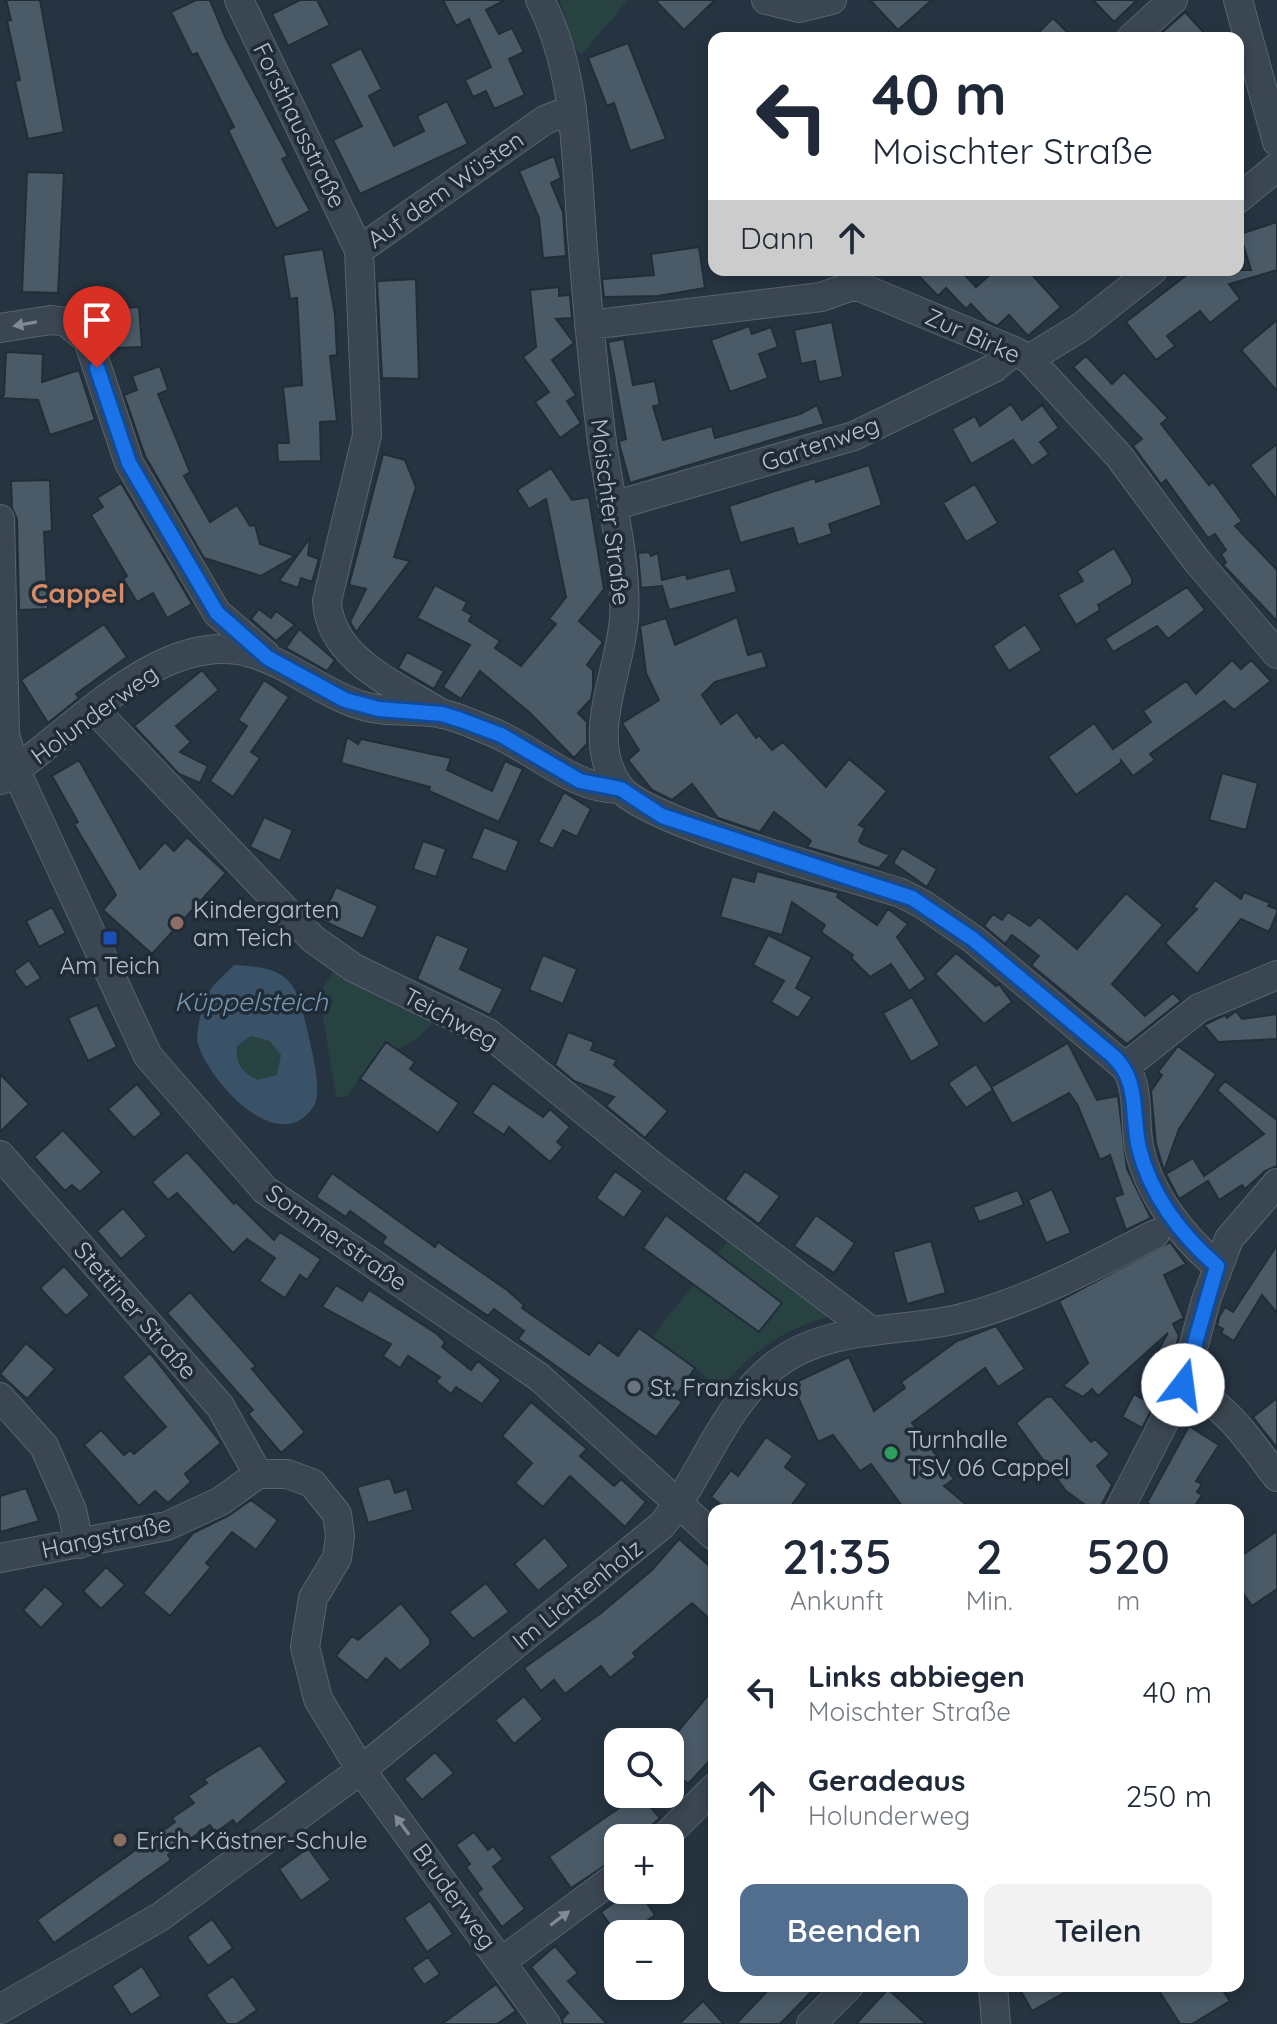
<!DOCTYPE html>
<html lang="de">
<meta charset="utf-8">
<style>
body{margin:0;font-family:Quicksand,sans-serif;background:#f2f2f3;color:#1f2937;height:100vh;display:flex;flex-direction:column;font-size:30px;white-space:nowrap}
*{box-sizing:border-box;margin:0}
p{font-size:26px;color:#747a83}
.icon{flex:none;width:44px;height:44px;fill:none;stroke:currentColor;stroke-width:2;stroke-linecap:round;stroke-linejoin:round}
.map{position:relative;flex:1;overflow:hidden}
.details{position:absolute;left:708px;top:1504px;width:536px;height:488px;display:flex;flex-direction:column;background:#fff;border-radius:16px;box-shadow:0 4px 12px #0003}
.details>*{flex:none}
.top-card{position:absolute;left:708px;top:32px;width:536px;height:244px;border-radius:16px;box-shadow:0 4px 12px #0003;background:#fff;color:#1f2937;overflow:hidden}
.controls{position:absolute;left:604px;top:1728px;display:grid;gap:16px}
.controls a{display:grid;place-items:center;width:80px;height:80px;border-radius:16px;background:#fff;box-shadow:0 4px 12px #0003;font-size:40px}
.pin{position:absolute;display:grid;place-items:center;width:68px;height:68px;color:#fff;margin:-82px -34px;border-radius:50% 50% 50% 0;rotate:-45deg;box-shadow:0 0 8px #0007}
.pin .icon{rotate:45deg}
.me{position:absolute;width:88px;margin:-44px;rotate:15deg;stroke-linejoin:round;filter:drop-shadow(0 0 6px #0008)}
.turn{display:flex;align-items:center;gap:28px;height:168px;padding:0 32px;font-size:36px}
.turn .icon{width:104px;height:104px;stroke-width:2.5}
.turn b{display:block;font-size:56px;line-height:68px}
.then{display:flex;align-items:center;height:76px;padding:0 32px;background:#0003;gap:16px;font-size:30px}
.eta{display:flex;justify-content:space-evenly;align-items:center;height:136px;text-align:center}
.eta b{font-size:48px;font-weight:600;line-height:56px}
.cta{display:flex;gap:16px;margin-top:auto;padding:16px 32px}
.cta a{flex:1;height:92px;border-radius:16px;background:#516e8e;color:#fff;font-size:32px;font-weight:600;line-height:92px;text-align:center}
.cta a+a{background:#f2f2f3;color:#1f2937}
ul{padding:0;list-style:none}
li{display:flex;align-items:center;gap:24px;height:104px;padding:0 32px}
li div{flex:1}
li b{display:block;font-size:30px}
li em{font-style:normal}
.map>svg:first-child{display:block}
.green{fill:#284242}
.water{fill:#3a5268;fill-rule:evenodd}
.building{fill:#4a5a67;stroke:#212d38;stroke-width:2}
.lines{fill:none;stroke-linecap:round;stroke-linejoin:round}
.minor-casing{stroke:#58646e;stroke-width:30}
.minor{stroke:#3a4651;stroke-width:28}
.oneway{fill:#7f8a94}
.route-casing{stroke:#114b97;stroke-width:20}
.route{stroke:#1a73e8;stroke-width:14}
.education-dot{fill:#8d6e63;stroke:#1f2b36;stroke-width:3}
.transit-dot{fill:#1a4fb4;stroke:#1f2b36;stroke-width:3}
.worship-dot{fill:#6b7280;stroke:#1f2b36;stroke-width:3}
.leisure-dot{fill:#2e9e5b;stroke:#1f2b36;stroke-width:3}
.labels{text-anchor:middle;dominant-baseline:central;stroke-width:7;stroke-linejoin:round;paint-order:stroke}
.street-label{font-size:24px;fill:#b7c1cb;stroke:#1f2b36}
.poi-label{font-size:24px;fill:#b7c1cb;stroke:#1f2b36;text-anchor:start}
.water-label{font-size:26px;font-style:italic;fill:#7795ae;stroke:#1f2b36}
.quarter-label{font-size:28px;font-weight:bold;fill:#d68b67;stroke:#1f2b36}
</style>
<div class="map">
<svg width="1277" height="2024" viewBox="0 0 1277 2024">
<rect width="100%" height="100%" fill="#263441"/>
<!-- green -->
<path class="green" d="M628 0 581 55 572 44 560 0Z
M335 970 436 1020 416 1039 398 1049 386 1041 346 1097H336L319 992Z
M251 1036 270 1041 282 1055 277 1075 258 1081 245 1074 236 1060 237 1046Z
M735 1232 842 1313C787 1327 759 1345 721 1387L652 1337Z"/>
<!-- water -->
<path class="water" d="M234 965C274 967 295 972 304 1016 308 1036 324 1089 314 1106 279 1160 209 1081 198 1044 195 1034 202 1007 206 997 211 985 226 974 234 965ZM251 1036 270 1041 281 1055 277 1075 258 1080C242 1073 235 1064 237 1046Z"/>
<!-- building -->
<path class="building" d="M6 0H40L64 132 28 139 15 81 20 80 7 21 11 20Z
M196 0H210L226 39 288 156 282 159 310 211 276 229 228 130 234 127 197 53 192 55 171 12Z
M300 0H317L330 25 288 46 272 14Z
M443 0H505L486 10 499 34 512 28 524 52 509 59 525 95 494 109 486 91 473 97 465 80 491 67 469 19 456 26Z
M655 0H715L684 30Z
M870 0H932L898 30Z
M1093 0H1137L1114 22Z
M1185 12 1209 38H1156L1184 13Z
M1053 18 1073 38H1033Z
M628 43 666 139 630 151 614 103 607 106 588 58Z
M361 48 382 89 369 96 394 146 424 131 417 116 447 101 468 144 360 194 333 140 362 126 330 64Z
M554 156 561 178 551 183 563 212 566 256 543 258 539 218 519 171Z
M27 172 64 173 58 293 22 292Z
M1277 222V270L1229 284 1240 299 1210 323 1200 311 1167 336 1175 346 1156 360 1126 322 1193 270H1251L1240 234Z
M699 247 705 288 658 296 604 297 602 279 654 275 651 254Z
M323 249 335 314 337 355 330 356 337 421 320 422 321 461 278 462 277 443H289L283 387 302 385 297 298 290 299 283 255Z
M913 270H965L962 272 976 287 995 270H1028L1061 307 1028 336 1009 315 997 326 987 321 971 304 966 309 946 288 938 296Z
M416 279 419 379 382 378 377 281Z
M559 287V296L570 295 572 318 556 319 574 343 552 360 576 395 567 401 581 423 560 438 535 402 549 392 523 357 536 347 530 290Z
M139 307 142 347 114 348 111 309Z
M1277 320V391L1241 350Z
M832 322 843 377 819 382 815 361 801 364 794 330Z
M749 326 752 334 771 327 778 347 759 354 768 378 730 392 711 340Z
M624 339 633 385 655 381 660 405 653 406 663 440 712 426 715 438 800 414 817 405 824 424 630 483 620 447 619 441 626 439 608 342Z
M6 352 43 354 42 382 79 370 95 420 50 435 38 400 0 398 4 395Z
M1086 356 1112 384 1124 372 1168 418 1161 424 1209 485 1213 482 1242 521 1235 526 1277 570V621L1223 565 1226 562 1221 554 1226 550 1215 534 1208 538 1166 480 1161 484 1133 446 1142 439 1073 367Z
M160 366 168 390 158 394 190 472 184 476 210 522 237 505 250 526 255 525 260 544 295 556 261 576 204 558 145 456 124 395 137 390 132 376Z
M1011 404 1022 420 1042 405 1059 428 1040 442 1049 454 1032 466 1013 440 971 464 952 429 975 416 980 426Z
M1277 444V500L1250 465Z
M383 454 405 460 416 487 394 557 410 561 356 632 350 622 366 589 349 585Z
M869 465 882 505 829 524 832 534 798 545 793 528 740 543 729 506 815 478 816 482Z
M551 468 572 500 589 497 604 589 579 621 603 642 587 665 593 670V689L591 699 578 713 587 722V744L574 758 530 713 480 671 461 699 443 687 470 645 417 618 435 585 467 602 463 610 472 615 469 621 500 641 495 648 521 666 556 624 549 619 566 597 546 499 529 509 517 490Z
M50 480 52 531 44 532 48 609 19 610 17 519 12 508 11 481Z
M121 483 192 604 167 618 153 593 137 602 123 579 127 576 91 515 103 507 97 498Z
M975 484 998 523 966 542 943 503Z
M310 538 308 555 319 559 312 582 301 578 298 588 279 581Z
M1114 548 1132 578V584L1098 605 1100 610 1076 625 1058 595 1083 581 1077 571Z
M649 552 651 556 658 553 662 580 686 574 687 579 730 568 737 592 669 610 662 586 641 588 638 553Z
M1187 587 1205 610 1168 639 1157 626 1113 652 1105 639Z
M259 609 271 618 276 611 295 625 276 641 251 619Z
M737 617 748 655 762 651 767 667 715 682 702 695 721 724 737 712 756 738 759 735 772 750 783 742 826 787 849 759 887 791 859 825 865 828 859 841 862 844 890 855 879 868 807 847 811 841 774 812 760 832 718 818 692 784 672 800 652 790 628 760 639 750 622 723 659 700 646 673 640 626 666 618 675 645Z
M104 624 127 657 76 694 79 698 48 723 21 680Z
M1025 624 1042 650 1009 671 993 646Z
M299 629 335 660 327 671 286 648Z
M407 652 444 671 434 689 398 668Z
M1232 660 1241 669 1251 660 1271 681 1234 710 1224 701 1150 754 1155 760 1133 776 1120 759 1122 762 1076 795 1048 757 1094 723 1113 749 1151 722 1143 711 1186 681 1196 694Z
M202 670 219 690 176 726 191 742 180 752 208 766 200 783 179 774 134 726Z
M264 680 289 697 251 752 260 758 233 797 210 781 247 726 238 720Z
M347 737 358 744 361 739 451 758 447 770 492 791 505 761 523 769 499 822 429 791 430 787 341 763Z
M79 760 140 869 165 842 174 851 187 837 226 873 152 954 103 910 116 895 74 824 78 822 52 776Z
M1222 773 1258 783 1246 830 1209 820Z
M564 792 591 809 577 837 563 830 553 849 538 842Z
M264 817 293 830 280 861 250 847Z
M484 827 519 841 506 872 471 858Z
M423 841 446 849 436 877 413 869Z
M902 848 937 869 927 887 893 863Z
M757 871 839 893 837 897 877 925 888 909 908 924 897 937 926 979 909 991 891 964 870 977 851 958 853 955 821 932 825 925 792 902 782 935 720 917 732 876 754 882Z
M1215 880 1241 899 1244 892 1270 903 1268 906 1277 909V913L1269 932 1241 919 1197 974 1165 943 1197 909 1193 907Z
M336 887 378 906 363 939 321 920Z
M1126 893 1163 925 1112 984 1145 1016 1173 993 1181 1001 1127 1044 1031 965 1039 956 1012 935 1005 944 984 926 993 914 1002 920 1008 912 1030 926 1039 917 1077 949Z
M52 907 66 933 39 947 26 921Z
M436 934 469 948 460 969 503 989 490 1015 417 979Z
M768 935 812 957 796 988 812 997 798 1018 771 1002 784 981 753 965Z
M956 953 996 986 999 984 1012 1002 984 1024 935 974Z
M543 955 577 969 563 1004 529 990Z
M29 960 41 978 26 988 14 971Z
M912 997 940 1045 911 1062 883 1013Z
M97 1005 117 1047 88 1061 68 1018Z
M1236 1011 1242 1019 1277 1014V1039L1218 1042 1204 1025 1225 1015 1227 1018Z
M568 1032 594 1042 591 1050 617 1060 614 1065 668 1111 645 1138 606 1106 614 1097 574 1081 555 1065Z
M386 1042 415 1062 410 1069 459 1103 438 1133 360 1079Z
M1068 1043 1097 1100 1118 1096 1127 1169 1151 1218 1126 1230 1114 1197 1123 1194 1110 1155 1100 1160 1077 1104 1069 1093 1012 1124 991 1087Z
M1178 1046 1216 1074 1179 1129 1164 1171 1156 1144 1151 1091 1162 1075 1158 1072Z
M976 1064 993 1090 966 1108 948 1083Z
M0 1074 29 1104 0 1132Z
M1225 1081 1277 1120V1166L1265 1171 1245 1189 1242 1185 1219 1200 1208 1181 1179 1199 1166 1174 1193 1158 1204 1176 1264 1134 1217 1090Z
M493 1083 543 1117 550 1109 570 1127 557 1142 563 1147 550 1162 509 1127 504 1135 472 1113Z
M137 1084 162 1114 134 1138 108 1109Z
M63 1130 102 1172 80 1192 72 1185 65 1191 34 1157Z
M187 1152 234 1204 236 1202 274 1240 280 1232 321 1259 307 1280 300 1275 285 1298 259 1281 275 1258 247 1239 233 1253 177 1193 168 1200 152 1182Z
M615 1171 643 1191 624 1218 596 1198Z
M745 1171 780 1196 759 1224 725 1199Z
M332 1173 435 1247 438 1242 507 1290 524 1305 522 1308 589 1355 599 1342 618 1356 639 1328 695 1368 675 1397 682 1402 656 1437 518 1339 524 1331 494 1309 488 1316 382 1243 386 1237 350 1211 346 1217 316 1197Z
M1052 1189 1071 1233 1046 1243 1028 1200Z
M1018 1190 1024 1205 979 1222 973 1207Z
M123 1208 147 1236 121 1259 97 1231Z
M666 1215 782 1303 759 1332 643 1248Z
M816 1215 855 1243 834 1273 794 1246Z
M931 1241 946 1293 907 1304 893 1252Z
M1170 1242 1186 1264 1164 1275 1184 1318 1173 1324 1179 1336 1175 1350 1153 1360 1168 1333 1098 1396 1092 1389 1083 1397 1063 1386 1088 1363 1059 1301Z
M1277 1245V1313L1262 1295 1234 1341 1221 1333 1223 1329 1217 1326 1219 1317 1225 1307 1233 1312Z
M64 1266 90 1295 66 1316 40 1288Z
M336 1285 362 1301 369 1290 437 1334 445 1342 442 1347 471 1370 478 1361 501 1380 482 1404 456 1387 451 1394 436 1382 440 1377 408 1356 400 1368 383 1356 391 1344 322 1307Z
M190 1292 256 1366 252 1369 305 1432 281 1453 248 1414 253 1410 167 1313Z
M996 1326 1025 1369 998 1387 985 1368 912 1423 954 1479 944 1486 973 1510H905L871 1464 860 1471 833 1435 818 1442 792 1384 849 1357 874 1411 905 1388 901 1382 957 1341Z
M26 1343 55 1369 27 1399 0 1374Z
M150 1353 221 1443 185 1474 191 1482 168 1503 155 1491 139 1506 84 1445 101 1430 124 1455 130 1450 134 1454 166 1427 122 1377Z
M1134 1394 1154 1405 1142 1428 1122 1417Z
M1046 1397H1052L1091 1442 1095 1439 1110 1454 1097 1466 1112 1485 1099 1510H1092L1066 1491 1016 1423Z
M1277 1398V1448L1253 1417Z
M531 1402 587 1449 580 1456 614 1486 621 1479 646 1502 625 1527 570 1476 543 1507 515 1483 532 1463 502 1436Z
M1189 1426 1219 1445 1196 1481 1202 1484 1197 1492 1202 1495 1192 1510H1160L1147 1503Z
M766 1437 793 1456 785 1467 807 1484 788 1510H728L711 1497 731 1470 738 1476Z
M390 1478 395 1493 407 1489 413 1510 368 1523 357 1487Z
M26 1488 39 1521 0 1532V1496Z
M251 1500 278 1520 256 1550 232 1532 206 1563 211 1567 170 1616 143 1593 193 1533 228 1516Z
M1277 1531V1589L1252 1606 1238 1586V1558Z
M545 1537 569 1566 538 1591 514 1564Z
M679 1539 714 1570V1623L692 1603 633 1653 636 1657 610 1678 601 1666 565 1694 554 1680 541 1691 524 1668 601 1613 652 1570Z
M106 1567 125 1585 101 1609 83 1591Z
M486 1583 509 1612 473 1639 449 1612Z
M45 1586 64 1604 41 1628 23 1610Z
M401 1603 430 1639V1645L400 1671 386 1658 367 1681 336 1656 352 1636 358 1640Z
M714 1688V1756L688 1784 670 1768V1741Z
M524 1696 543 1719 514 1744 495 1720Z
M260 1745 287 1782 236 1825 233 1820 215 1833 210 1825 168 1855 171 1860 54 1943 37 1920 175 1822 172 1818 194 1803 188 1796 207 1783 204 1779Z
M435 1752 454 1773 422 1800 404 1779Z
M639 1794 660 1818 636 1838H618V1857L571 1888 549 1857Z
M474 1832 488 1850 493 1846 503 1859 493 1867 525 1909 502 1927 477 1893 482 1889 466 1867 470 1864 456 1845Z
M308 1848 331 1880 301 1901 279 1869Z
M631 1890H638L655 1915 629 1934 618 1936 601 1912Z
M430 1901 453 1934 427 1952 404 1918Z
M212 1919 233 1948 208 1966 187 1937Z
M555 1946 578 1973 568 1981 607 2024H563L562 2019 568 2013 531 1967Z
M428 1957 440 1974 424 1985 412 1968Z
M142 1966 161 1996 131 2015 112 1986Z
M233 1976 257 2010 237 2024H227L206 1995Z
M496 1984 516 2011 497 2024H442Z
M772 1986H817L780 2024H736Z
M1018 1986H1076L1032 2011Z
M1156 1986H1220L1230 2001 1192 2024H1180Z
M888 1989 926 2024H856Z
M703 2001 724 2024H679Z"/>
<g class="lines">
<!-- minor casing -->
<g class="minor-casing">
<path id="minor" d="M239 0 359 250
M540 0C577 72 576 157 582 236 587 302 593 368 601 434 608 495 628 557 624 619 620 673 583 740 620 788 648 823 848 876 901 893L924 905 973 939 1125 1067C1140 1088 1134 1122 1139 1147 1148 1193 1181 1235 1217 1266
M766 0 799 8 832 0
M1238 0 1277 142
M1131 38 1173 0
M1238 199 1277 167
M589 325 821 297 855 285 1014 351 1029 359 1118 455 1197 561 1277 654
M0 328 51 320 66 322 88 340 129 463 217 613 265 654
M1029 359 1081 327 1153 270
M613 506 854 436 994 368 1014 351
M0 519 5 735 16 771 148 1056 265 1190 539 1377 714 1536
M95 710 313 939 354 968 488 1033 654 1167 870 1330
M442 714C398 686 330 660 327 601L367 435 359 250 545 120 572 109
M1 780C71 735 160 627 251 653 290 664 322 693 360 705 388 714 417 708 444 714 460 718 475 725 490 731 534 748 572 790 621 789
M1125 1067 1199 1008 1277 975
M0 1155 220 1406 258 1474
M1183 1385C1225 1402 1250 1442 1277 1477
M0 1397 44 1446 72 1510 79 1544
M1119 1510 1183 1385 1206 1300 1229 1239 1277 1183
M0 1558 167 1526 221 1501 258 1474H287L312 1483 337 1514 340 1536 337 1558 313 1598 305 1647 318 1699 361 1770 546 2024
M664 1838 714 1788
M502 1961 618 1875
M993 1986 996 2024
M0 2009 160 1917 361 1770 662 1525C703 1475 722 1407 774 1366 828 1323 903 1334 966 1317 1033 1299 1094 1266 1155 1234
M811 2024 849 1986"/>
</g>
<!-- minor -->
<use href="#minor" class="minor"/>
</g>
<!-- one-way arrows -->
<defs><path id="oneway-solid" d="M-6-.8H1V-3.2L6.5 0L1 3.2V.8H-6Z" transform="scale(2)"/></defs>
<g class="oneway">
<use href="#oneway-solid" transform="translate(25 324) rotate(170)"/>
<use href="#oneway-solid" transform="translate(402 1825) rotate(-126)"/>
<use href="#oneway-solid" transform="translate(560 1918) rotate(-37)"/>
</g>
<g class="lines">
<!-- route casing -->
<g class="route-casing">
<path id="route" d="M97 368 129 463 217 613 268 658 345 700 379 709 442 714 461 720 501 735 580 781 621 789 662 816 912 898 973 939 1113 1056C1140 1081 1131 1114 1139 1148 1150 1194 1181 1235 1217 1266L1183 1385"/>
</g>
<!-- route -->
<use href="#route" class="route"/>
</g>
<!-- markers -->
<g class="education-dot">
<circle cx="177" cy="923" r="8"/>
<circle cx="120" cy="1840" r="8"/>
</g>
<rect class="transit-dot" x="102" y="930" width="16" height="16" rx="4"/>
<circle class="worship-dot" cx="634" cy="1387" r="8"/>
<circle class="leisure-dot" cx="891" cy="1453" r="8"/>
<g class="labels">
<!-- street labels -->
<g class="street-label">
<text transform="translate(300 125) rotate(64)">Forsthausstraße</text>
<text transform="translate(445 189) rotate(-35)">Auf dem Wüsten</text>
<text transform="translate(973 335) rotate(24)">Zur Birke</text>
<text transform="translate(820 443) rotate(-19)">Gartenweg</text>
<text transform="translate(611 512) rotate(83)">Moischter Straße</text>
<text transform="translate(94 714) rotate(-36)">Holunderweg</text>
<text transform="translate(451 1018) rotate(28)">Teichweg</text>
<text transform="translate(337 1237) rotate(35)">Sommerstraße</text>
<text transform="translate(136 1310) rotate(49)">Stettiner Straße</text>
<text transform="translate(106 1536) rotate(-12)">Hangstraße</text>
<text transform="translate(577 1594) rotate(-39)">Im Lichtenholz</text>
<text transform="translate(455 1896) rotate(54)">Bruderweg</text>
</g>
<!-- poi labels -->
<g class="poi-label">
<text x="193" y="909">Kindergarten<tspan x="193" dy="28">am Teich</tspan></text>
<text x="110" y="965" text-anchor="middle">Am Teich</text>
<text x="650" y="1387">St. Franziskus</text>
<text x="907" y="1439">Turnhalle<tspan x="907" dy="28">TSV 06 Cappel</tspan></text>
<text x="136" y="1840">Erich-Kästner-Schule</text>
</g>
<!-- water labels -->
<g class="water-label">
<text x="251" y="1001">Küppelsteich</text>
</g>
<!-- quarter labels -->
<g class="quarter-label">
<text x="78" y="592">Cappel</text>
</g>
</g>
</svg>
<div class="controls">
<a><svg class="icon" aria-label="search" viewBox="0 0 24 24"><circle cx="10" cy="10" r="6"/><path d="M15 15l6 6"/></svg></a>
<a>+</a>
<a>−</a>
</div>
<div class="pin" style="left:97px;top:368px;background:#d93025"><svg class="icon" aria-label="arrive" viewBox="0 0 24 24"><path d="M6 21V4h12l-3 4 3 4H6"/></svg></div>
<svg class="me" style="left:1183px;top:1385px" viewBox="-20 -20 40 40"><circle r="19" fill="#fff"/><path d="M0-13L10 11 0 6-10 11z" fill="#1a73e8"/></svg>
<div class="top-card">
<div class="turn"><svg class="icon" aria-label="left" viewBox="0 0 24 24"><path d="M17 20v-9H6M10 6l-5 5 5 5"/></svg><div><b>40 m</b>Moischter Straße</div></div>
<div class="then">Dann<svg class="icon" aria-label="ahead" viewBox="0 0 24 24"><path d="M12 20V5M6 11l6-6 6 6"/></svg></div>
</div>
<section class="details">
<div class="eta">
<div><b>21:35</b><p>Ankunft</p></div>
<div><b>2</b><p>Min.</p></div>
<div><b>520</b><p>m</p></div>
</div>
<ul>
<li><svg class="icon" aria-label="left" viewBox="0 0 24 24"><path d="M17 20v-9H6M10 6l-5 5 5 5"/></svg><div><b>Links abbiegen</b><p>Moischter Straße</p></div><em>40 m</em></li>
<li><svg class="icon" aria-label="ahead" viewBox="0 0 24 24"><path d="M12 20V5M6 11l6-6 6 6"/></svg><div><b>Geradeaus</b><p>Holunderweg</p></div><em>250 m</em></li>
</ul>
<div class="cta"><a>Beenden</a><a>Teilen</a></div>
</section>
</div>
